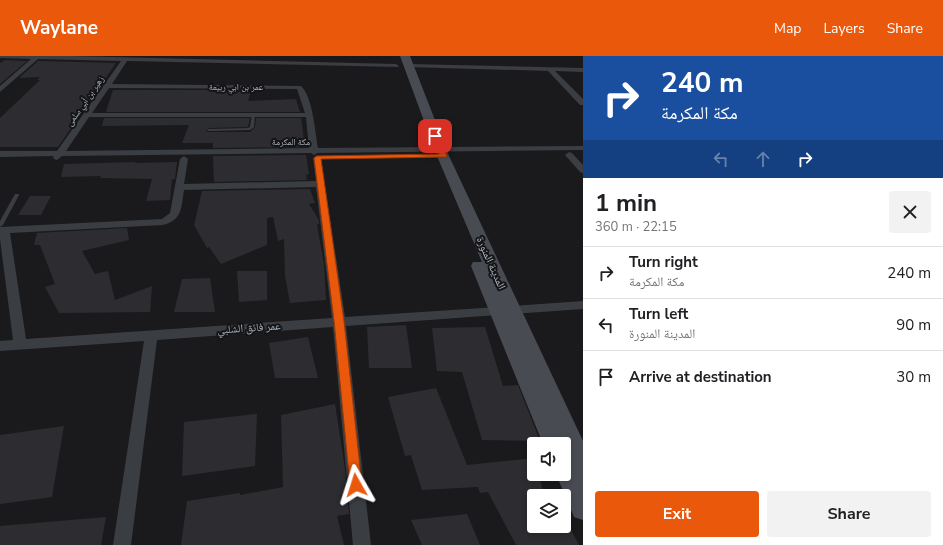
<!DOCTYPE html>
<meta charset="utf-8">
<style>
body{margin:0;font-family:"Nunito Sans","Noto Naskh Arabic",sans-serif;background:#f2f2f2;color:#202124;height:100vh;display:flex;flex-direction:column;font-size:15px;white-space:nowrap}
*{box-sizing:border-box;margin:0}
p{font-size:13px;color:#757577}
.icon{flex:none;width:22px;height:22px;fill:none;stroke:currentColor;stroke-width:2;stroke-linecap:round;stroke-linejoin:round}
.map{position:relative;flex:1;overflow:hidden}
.panel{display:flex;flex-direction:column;background:#fff;width:360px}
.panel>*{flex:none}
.hud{background:#1a4fa0;color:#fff;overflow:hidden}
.buttons{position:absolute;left:527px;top:381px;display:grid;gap:8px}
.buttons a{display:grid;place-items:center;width:44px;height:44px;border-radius:4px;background:#fff;box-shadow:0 2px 6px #0003;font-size:20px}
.pin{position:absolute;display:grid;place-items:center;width:34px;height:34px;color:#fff;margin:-17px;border-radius:8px;box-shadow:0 2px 6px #0006}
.me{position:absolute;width:44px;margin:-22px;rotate:354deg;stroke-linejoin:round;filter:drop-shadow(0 0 3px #0008)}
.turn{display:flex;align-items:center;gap:14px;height:84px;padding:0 12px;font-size:18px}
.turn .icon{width:52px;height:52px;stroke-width:2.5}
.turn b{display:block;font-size:28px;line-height:34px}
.lanes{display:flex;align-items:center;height:38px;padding:0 12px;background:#0003;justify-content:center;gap:20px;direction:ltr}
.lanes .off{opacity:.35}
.round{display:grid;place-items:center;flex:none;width:42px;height:42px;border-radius:4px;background:#f2f2f2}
.head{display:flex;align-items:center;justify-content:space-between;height:68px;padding:0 12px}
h1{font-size:24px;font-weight:700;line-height:30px}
.button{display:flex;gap:8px;margin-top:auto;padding:8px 12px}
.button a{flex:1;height:46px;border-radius:4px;background:#ea580c;color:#fff;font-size:16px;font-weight:700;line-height:46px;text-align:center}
.button a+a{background:#f2f2f2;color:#202124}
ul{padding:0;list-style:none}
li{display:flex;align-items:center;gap:12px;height:52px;padding:0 12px;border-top:1px solid #e0e0e0}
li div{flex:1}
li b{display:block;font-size:15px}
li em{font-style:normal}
header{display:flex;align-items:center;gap:24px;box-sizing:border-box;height:56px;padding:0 20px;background:#ea580c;color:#fff}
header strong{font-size:19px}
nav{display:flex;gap:22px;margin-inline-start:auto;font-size:14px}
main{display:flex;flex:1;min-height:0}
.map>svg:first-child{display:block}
.building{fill:#2d2d31}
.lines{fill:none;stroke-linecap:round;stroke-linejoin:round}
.service{fill:#3a3d42;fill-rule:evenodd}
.minor{fill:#3a3d42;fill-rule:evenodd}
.secondary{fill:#484c52;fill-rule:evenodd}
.route{fill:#ea580c;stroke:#983908}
.labels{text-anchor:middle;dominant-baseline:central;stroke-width:4;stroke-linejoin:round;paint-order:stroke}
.far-street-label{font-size:9px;fill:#abb4bd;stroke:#151518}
.street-label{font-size:11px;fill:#abb4bd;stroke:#151518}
</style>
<header>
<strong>Waylane</strong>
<nav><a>Map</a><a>Layers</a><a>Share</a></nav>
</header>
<main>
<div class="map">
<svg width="583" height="489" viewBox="0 0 583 489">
<rect width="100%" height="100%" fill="#1a1a1d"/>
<!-- building -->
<path class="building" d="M5 4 27 5 0 28V7Z
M38 5 116 7 58 91H0V62L40 24H37L40 21 19 22Z
M113 34H249L250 38 248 45 296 43 300 56H106Z
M104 62H250L248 71 209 72 206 75 209 76H250L255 71 256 62H301L305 91 213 92V87H182L189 69 102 70Z
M306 99 309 118 306 119 307 124 214 126 213 100Z
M135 106V107L177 106 175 123H172L170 144 146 145 152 123 100 122 101 120 61 121 64 108Z
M310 133 315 147 309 148 319 164V168L317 169 324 208 326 244 290 247 285 220 284 183 278 185 273 161 267 162V189L221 208 209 191 207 192 194 169 202 135Z
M30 140H51L41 159H18Z
M127 172 129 184 82 195 95 218 108 215 115 244 152 230 150 256 59 257 45 231 55 228 40 189H34L37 177Z
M237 215H267V244L239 246Z
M210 222 215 256H174L182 223Z
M406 269 412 312H369L367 271Z
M485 271 503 330 518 329 540 385 482 384 462 316 437 315 432 272Z
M308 281 318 322H275L269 287Z
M436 332 467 409 534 402V418H539L544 440H534V470H569L579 489H516L488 436 480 437 478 431 422 434 411 399 405 400 388 341Z
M335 348 345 413 349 458 337 460 344 489H181L187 445 240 437V439L283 431 281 359Z
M257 358 255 410 182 420 184 366Z
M64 370 52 441 0 448V379Z
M467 458 480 489H422L411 464Z
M106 461 101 489H0V470Z"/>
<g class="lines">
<!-- service -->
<path class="service" d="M252 58 255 59 254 71 250 74 209 75 207 74 209 73 248 72 250 71Z
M15 138H19V139L3 169 0 171V165Z"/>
<!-- minor -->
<path class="minor" d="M0 0H72L396 8 399 10 398 11 127 5 112 28 301 30C313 41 315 76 318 92L583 90V94L317 97 314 99 311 97 62 100 57 104 54 103 53 100 0 101V95H57L121 5 38 3 0 36V30L31 3 0 2ZM109 32 297 33 305 57H92ZM89 61H306L309 92 66 95Z
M409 8 583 12V16L555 15 583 43V49H580L548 15 407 11 406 10Z
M569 96 572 97 583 109V117L580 116 565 99Z
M317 99 321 102 345 261 498 251 502 252 504 255 502 258 498 259 346 270 371 489H353L333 271 157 284 131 489H113L144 285 0 295V285L13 284 0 183V171L162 163 170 157 180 103 184 100 188 103 184 128 316 125 313 102ZM316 131 332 262 26 283 10 177 163 169C183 164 181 151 184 134Z
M583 245V253L512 258 508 257 506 254 508 251 512 250Z"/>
<!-- secondary -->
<path class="secondary" d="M400 0H410L449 100 583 385V464L574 461 556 418H564V388H543L471 210 473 206H482L437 100Z"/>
</g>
<!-- route -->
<path class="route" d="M435 78 438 80 447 100 446 101 321 103 344 265 362 429 360 433 356 435 351 433 350 429 334 265 314 102 317 100 439 98 432 80Z"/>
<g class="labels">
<!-- far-street labels -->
<g class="far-street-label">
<text x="236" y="31">عمر بن ابي ربيعة</text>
<text transform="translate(85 45) rotate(-55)">زهير بن أبي سلمى</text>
<text x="291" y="86">مكة المكرمة</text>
</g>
<!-- street labels -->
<g class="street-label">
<text transform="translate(491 207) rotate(66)">المدينة المنورة</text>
<text transform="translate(249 272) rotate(-4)">عمر فائق الشلبي</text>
</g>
</g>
</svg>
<div class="buttons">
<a><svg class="icon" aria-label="sound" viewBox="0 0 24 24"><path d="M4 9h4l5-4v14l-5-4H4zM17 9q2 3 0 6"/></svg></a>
<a><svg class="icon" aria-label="layers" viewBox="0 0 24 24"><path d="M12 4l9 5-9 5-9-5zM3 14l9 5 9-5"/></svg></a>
</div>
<div class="pin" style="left:435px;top:80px;background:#d93025"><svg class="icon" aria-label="arrive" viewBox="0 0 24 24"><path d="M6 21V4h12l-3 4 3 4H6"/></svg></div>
<svg class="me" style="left:356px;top:429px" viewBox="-20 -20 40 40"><path d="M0-17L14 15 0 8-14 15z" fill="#ea580c" stroke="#fff" stroke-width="4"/></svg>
</div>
<section class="panel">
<div class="hud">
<div class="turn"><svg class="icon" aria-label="right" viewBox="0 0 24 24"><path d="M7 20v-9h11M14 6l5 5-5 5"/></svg><div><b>240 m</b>مكة المكرمة</div></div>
<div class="lanes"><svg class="icon off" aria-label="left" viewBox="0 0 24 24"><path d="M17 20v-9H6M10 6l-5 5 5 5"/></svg><svg class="icon off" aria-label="ahead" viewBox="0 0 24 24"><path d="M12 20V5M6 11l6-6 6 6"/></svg><svg class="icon" aria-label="right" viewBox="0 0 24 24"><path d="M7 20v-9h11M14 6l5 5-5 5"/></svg></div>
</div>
<div class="head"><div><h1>1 min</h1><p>360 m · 22:15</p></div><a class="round"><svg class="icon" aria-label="close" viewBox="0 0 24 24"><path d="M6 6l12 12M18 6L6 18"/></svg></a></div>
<ul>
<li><svg class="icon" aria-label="right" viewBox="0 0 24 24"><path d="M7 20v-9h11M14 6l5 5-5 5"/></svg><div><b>Turn right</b><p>مكة المكرمة</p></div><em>240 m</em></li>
<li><svg class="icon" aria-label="left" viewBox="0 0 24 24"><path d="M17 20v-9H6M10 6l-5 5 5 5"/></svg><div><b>Turn left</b><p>المدينة المنورة</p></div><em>90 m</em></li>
<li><svg class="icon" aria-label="arrive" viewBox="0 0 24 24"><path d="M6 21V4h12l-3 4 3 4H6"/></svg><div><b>Arrive at destination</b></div><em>30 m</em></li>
</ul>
<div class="button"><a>Exit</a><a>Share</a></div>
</section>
</main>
